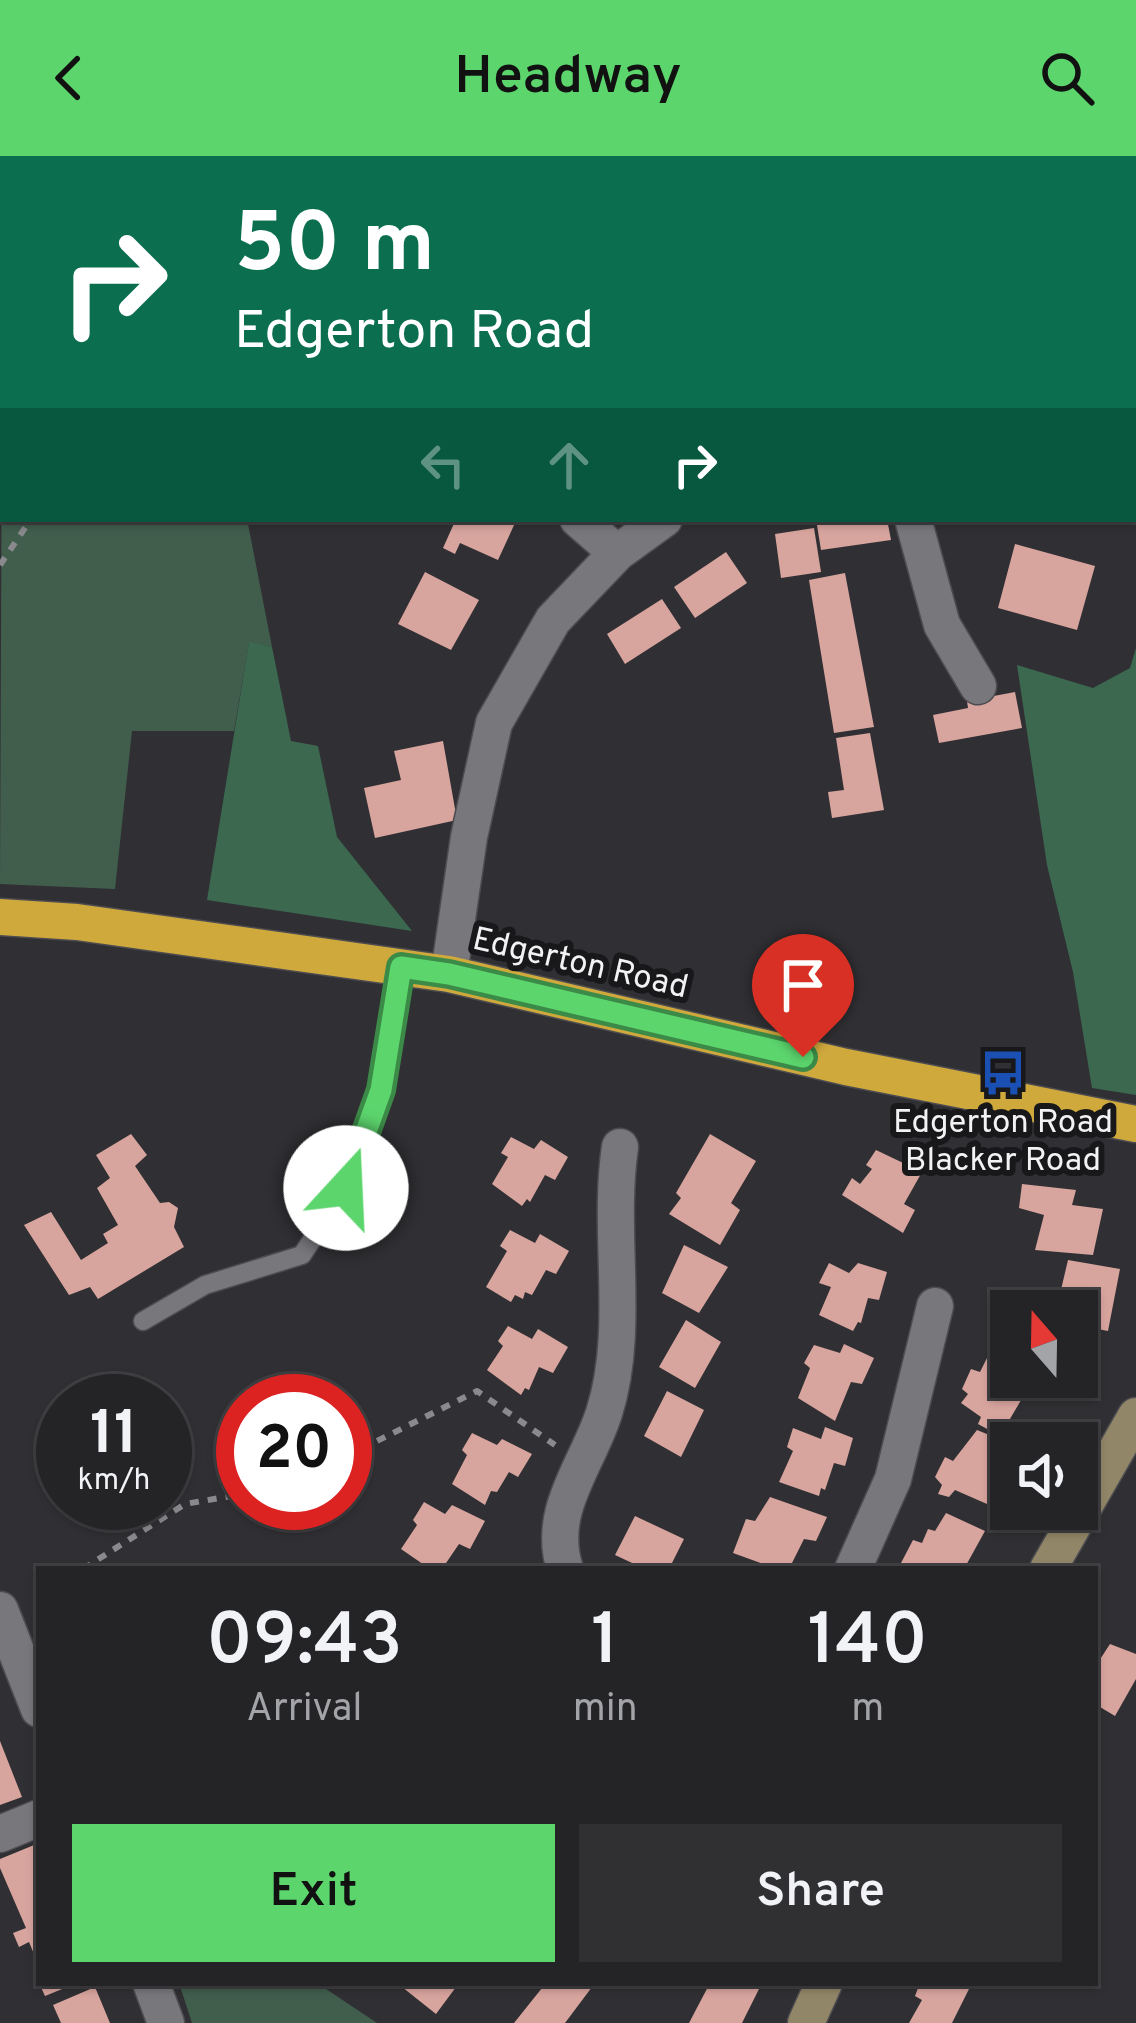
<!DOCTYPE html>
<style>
body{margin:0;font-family:Overpass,sans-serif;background:#303033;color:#f1f3f6;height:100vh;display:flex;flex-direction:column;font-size:45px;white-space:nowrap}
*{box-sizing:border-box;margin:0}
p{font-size:39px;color:#a3a4a7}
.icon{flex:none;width:66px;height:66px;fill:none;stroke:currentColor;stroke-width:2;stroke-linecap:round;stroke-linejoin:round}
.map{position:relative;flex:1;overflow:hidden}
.drawer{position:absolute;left:36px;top:1410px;width:1062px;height:420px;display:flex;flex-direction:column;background:#242427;border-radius:0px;box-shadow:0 3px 9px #0004,0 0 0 3px #414144}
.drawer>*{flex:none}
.guide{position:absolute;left:0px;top:0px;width:1137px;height:366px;box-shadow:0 3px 9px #0004,0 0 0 3px #414144;background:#0b6e4f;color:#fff;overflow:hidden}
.needle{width:78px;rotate:340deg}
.tools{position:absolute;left:990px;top:1134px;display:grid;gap:24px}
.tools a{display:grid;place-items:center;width:108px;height:108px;border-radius:0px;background:#242427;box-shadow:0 3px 9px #0004,0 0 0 3px #414144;font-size:60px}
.speed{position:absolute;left:36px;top:1218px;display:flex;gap:24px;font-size:60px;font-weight:700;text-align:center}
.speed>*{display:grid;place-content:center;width:156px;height:156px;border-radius:50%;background:#242427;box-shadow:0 3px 9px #0004,0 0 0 3px #414144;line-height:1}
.speed small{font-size:30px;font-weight:400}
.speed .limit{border:18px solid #d22;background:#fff;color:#111}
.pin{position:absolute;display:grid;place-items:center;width:102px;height:102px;color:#fff;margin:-123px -51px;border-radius:50% 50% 50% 0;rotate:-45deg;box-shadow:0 0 12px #0007}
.pin .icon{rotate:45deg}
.me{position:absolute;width:132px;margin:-66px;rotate:20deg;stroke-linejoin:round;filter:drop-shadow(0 0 9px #0008)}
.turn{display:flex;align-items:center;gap:42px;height:252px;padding:0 36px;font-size:54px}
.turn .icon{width:156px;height:156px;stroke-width:2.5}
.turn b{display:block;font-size:84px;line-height:102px}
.lanes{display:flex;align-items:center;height:114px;padding:0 36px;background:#0003;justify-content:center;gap:60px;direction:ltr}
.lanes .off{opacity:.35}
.eta{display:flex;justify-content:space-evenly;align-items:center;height:204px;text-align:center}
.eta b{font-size:72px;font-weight:600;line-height:84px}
.primary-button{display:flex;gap:24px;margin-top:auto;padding:24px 36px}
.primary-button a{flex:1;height:138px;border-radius:0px;background:#5cd56d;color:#111;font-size:48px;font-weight:600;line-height:138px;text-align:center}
.primary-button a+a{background:#303033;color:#f1f3f6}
header{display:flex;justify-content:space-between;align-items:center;height:156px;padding:0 36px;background:#5cd56d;color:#111;font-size:54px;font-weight:600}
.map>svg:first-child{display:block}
.green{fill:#415e4d}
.forest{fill:#3c6850}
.building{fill:#d8a49e}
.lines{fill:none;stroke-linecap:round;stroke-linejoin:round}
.lane-casing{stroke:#4c4c50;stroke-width:21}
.street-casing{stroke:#4c4c50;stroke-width:39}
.secondary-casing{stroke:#4c4c50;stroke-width:39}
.highway-casing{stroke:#4c4c50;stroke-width:39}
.path{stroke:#8a8a8e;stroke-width:6;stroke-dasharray:9 9;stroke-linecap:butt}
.lane{stroke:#77777c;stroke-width:18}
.street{stroke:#77777c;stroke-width:36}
.secondary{stroke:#928669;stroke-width:36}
.highway{stroke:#d0a93d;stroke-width:36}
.route-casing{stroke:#3c8a47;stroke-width:30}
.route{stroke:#5cd56d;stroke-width:21}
.labels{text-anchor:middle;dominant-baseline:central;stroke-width:12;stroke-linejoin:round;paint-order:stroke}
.street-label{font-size:33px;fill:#f2f2f5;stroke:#18181a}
.poi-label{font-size:33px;fill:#f2f2f5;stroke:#18181a}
</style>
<header><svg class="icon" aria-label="back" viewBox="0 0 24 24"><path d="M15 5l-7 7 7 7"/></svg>Headway<svg class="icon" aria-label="search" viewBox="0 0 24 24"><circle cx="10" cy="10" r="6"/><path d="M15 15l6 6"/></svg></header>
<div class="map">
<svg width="1136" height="1867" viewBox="0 0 1136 1867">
<rect width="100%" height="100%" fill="#303034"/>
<!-- green -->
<path class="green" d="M8 0H477L4 3Z
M3 3V363H247L272 491 249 487 234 575H132L115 733 0 728Z
M179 1827H317L377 1867H192Z"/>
<!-- forest -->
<path class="forest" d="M249 486 272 491 291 585 318 590 337 681 412 775 207 744Z
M1136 492V939L1092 932 1073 816 1047 709 1017 509 1093 532 1130 512Z"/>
<!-- building -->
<path class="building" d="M456 363H506L515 367 498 404 460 387 455 398 443 392Z
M816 363H887L891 384 821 394Z
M814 372 821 416 781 422 775 378Z
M1015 388 1095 410 1077 474 998 452Z
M726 396 747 427 695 462 674 431Z
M425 416 479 444 451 494 398 468Z
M845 417 874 571 834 577 809 424Z
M662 443 681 472 625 508 607 478Z
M1015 536 1022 572 939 587 933 559 968 552 967 545Z
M870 577 884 654 832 662 828 636 844 634 836 582Z
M443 585 457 664 375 682 364 632 401 624 394 595Z
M131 978 147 999 135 1010 160 1047 169 1046 178 1052 174 1071 184 1091 98 1143 90 1131 69 1139 24 1069 51 1056 81 1104 108 1087 103 1078 118 1069 97 1032 110 1022 96 999Z
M710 978 756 1005 731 1047 740 1054 720 1089 669 1058 681 1042 676 1037Z
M511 981 534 993 541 984 568 1001 555 1024 545 1019 530 1046 527 1043 522 1050 492 1028 508 1001 501 997Z
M876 994 922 1016 904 1048 915 1054 903 1077 842 1039 852 1022 860 1028 872 1013 866 1009Z
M1022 1028 1076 1034 1072 1049 1103 1053 1093 1099 1035 1094 1044 1059 1019 1052Z
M510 1074 535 1087 540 1078 569 1095 556 1118 546 1114 532 1139 525 1136 523 1143 515 1139 511 1146 486 1131 507 1095 500 1090Z
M684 1089 728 1111 699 1157 662 1137Z
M1068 1104 1120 1113 1108 1175 1077 1169V1155H1056Z
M829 1107 849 1117 858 1107 887 1116 879 1144 868 1142 861 1167 858 1166 853 1175 819 1159 831 1131 819 1127Z
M686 1164 721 1186 695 1232 659 1211Z
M508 1170 532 1183 538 1173 568 1191 553 1217 539 1211 529 1234 525 1232 521 1239 487 1214 503 1190 498 1185Z
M1008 1184 1011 1186V1221H1031L1029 1224 1040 1229 1032 1242 1024 1239 1000 1280 978 1268 981 1261 961 1247 968 1238 962 1233 971 1213 980 1216 988 1200 993 1203Z
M844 1188 874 1202 862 1228 851 1226 835 1265 798 1242 810 1212 804 1207 814 1189 840 1197Z
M667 1235 704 1254 681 1301 644 1280Z
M825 1271 853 1282 845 1310 834 1307 825 1334 821 1332 819 1340 779 1326 793 1295 787 1291 793 1272 821 1283Z
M977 1274 1004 1285 996 1304 1005 1313 987 1348 955 1334 949 1341 938 1338 942 1329 935 1321 945 1301 953 1305Z
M472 1277 497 1289 502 1283 532 1298 518 1321 509 1316 497 1336 491 1335 485 1349 452 1328 467 1299 462 1294Z
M770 1341 827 1361 816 1385 804 1383 789 1413H777L733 1397 746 1363 755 1365Z
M424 1346 445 1358 452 1349 485 1365 470 1393 459 1388 444 1410 436 1413H430L401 1393 417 1369 413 1364Z
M946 1357 985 1375 964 1413H905L907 1410 901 1407 913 1384 922 1387 928 1373 935 1375Z
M635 1360 684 1383 669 1413H645L615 1399Z
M1110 1488 1136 1498V1523L1115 1560 1095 1548V1511Z
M0 1585 22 1641 0 1649Z
M39 1687V1810L29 1786 19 1791 13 1777 26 1772 0 1712V1703Z
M39 1827H77L45 1840Z
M397 1827H459L436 1858Z
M546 1827H595L565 1867H514Z
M710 1827H762L742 1867H689Z
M920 1827H972L952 1867H909L922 1844 915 1840Z
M95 1831 110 1867H61L53 1849Z"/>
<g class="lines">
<!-- lane casing -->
<g class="lane-casing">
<path id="lane" d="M143 1165 205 1129 302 1099 346 1032 381 934 401 811"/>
</g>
<!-- street casing -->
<g class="street-casing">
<path id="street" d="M992 0V3
M1134 278H1136
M578 363 617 397
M913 363 942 469 978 530
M449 818 469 681 494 567 553 464 617 397 664 363
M565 1413C546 1355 587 1310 604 1257 631 1173 607 1078 620 991
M853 1413 893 1323 935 1150
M0 1454 39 1553
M0 1678 39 1662
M151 1827 166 1867"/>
</g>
<!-- secondary casing -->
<g class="secondary-casing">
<path id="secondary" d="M1048 1413 1136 1260
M806 1867 824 1827"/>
</g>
<!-- highway casing -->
<g class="highway-casing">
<path id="highway" d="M0 761 77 766 449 818 846 911 1136 968"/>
</g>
<!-- path -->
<path class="path" d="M78 0 89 3
M47 3 50 0
M442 3 448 0
M0 42 3 39
M0 96 3 90
M0 409 31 363
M345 1301 477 1235 555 1289
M83 1413 185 1348 243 1338"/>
<!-- lane -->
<use href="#lane" class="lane"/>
<!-- street -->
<use href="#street" class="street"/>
<!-- secondary -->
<use href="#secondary" class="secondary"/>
<!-- highway -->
<use href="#highway" class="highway"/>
</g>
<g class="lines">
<!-- route casing -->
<g class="route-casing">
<path id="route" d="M346 1032 381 934 401 811 449 818 803 901"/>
</g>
<!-- route -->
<use href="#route" class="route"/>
</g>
<!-- icons -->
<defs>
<g id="bus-bare" transform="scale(3.6)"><path d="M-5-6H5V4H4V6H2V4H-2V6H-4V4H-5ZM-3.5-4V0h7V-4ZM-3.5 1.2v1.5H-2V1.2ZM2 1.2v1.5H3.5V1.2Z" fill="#1a4fb4" stroke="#18181a" stroke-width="2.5" paint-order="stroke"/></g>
</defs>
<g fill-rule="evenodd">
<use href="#bus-bare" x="1003" y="917"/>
</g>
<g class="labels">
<!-- street labels -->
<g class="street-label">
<text transform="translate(580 809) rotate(13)">Edgerton Road</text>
</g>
<!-- poi labels -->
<g class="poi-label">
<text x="1003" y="968">Edgerton Road<tspan x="1003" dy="38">Blacker Road</tspan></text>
</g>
</g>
</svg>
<div class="tools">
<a><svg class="needle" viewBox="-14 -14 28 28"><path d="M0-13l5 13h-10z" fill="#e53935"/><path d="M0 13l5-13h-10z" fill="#a3a4a7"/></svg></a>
<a><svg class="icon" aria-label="sound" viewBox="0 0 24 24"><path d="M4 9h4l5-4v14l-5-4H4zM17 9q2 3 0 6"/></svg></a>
</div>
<div class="speed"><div>11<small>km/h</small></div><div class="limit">20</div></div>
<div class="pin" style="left:803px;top:901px;background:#d93025"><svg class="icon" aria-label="arrive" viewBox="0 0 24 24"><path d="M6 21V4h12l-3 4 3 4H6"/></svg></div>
<svg class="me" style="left:346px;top:1032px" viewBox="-20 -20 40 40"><circle r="19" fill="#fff"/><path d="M0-13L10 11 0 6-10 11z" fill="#5cd56d"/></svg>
<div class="guide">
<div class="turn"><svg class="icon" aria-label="right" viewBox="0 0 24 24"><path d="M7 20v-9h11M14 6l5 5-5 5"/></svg><div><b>50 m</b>Edgerton Road</div></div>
<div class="lanes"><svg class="icon off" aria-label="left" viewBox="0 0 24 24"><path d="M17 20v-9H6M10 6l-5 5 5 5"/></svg><svg class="icon off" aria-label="ahead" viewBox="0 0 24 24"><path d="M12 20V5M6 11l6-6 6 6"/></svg><svg class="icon" aria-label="right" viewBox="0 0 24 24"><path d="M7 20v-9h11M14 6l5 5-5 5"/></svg></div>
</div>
<section class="drawer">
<div class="eta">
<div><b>09:43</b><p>Arrival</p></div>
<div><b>1</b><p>min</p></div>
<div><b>140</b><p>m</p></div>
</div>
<div class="primary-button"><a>Exit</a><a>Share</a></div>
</section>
</div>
